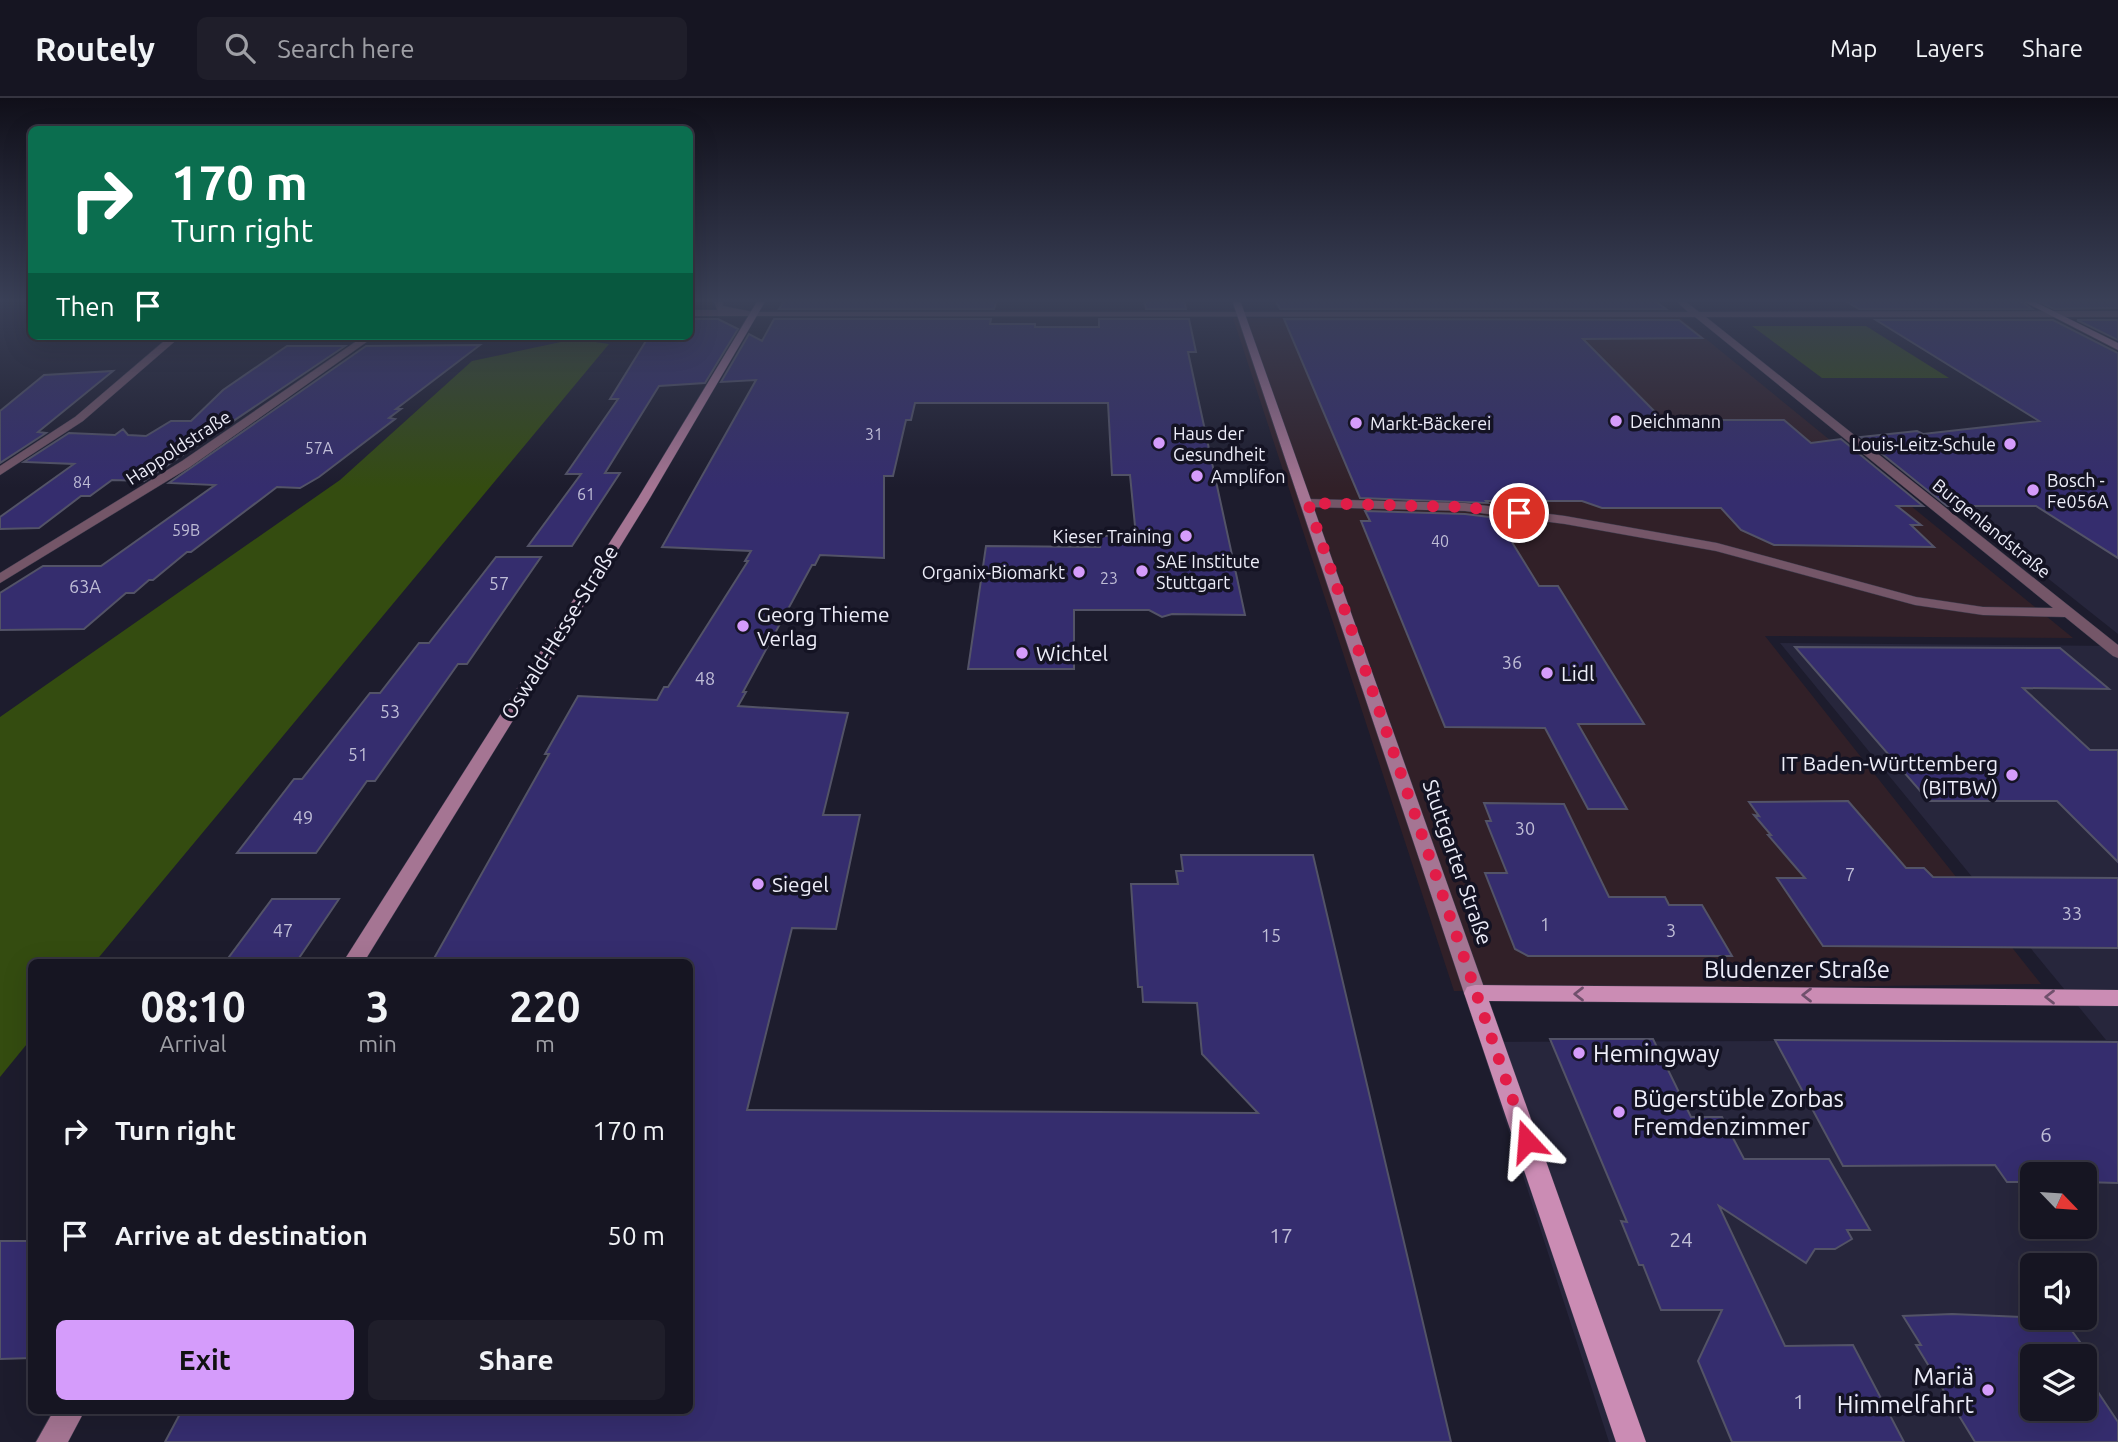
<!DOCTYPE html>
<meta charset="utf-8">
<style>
body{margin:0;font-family:Ubuntu,sans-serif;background:#1f1e2a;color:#f1f3f6;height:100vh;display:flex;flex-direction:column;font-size:26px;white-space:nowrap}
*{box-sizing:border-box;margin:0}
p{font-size:23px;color:#9e9fa5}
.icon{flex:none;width:38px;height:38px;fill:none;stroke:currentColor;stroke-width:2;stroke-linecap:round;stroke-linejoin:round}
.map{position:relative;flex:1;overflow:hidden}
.details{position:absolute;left:28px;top:861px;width:665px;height:455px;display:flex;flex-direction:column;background:#161522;border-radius:10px;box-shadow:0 7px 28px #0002,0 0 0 2px #353440}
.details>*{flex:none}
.banner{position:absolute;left:28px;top:28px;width:665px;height:214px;border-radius:10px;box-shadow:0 7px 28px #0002,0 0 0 2px #353440;background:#0b6e4f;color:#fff;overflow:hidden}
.needle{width:46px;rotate:115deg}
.buttons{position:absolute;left:2020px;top:1064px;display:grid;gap:14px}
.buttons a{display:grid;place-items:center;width:77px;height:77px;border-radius:10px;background:#161522;box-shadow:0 7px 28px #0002,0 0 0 2px #353440;font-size:35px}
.pin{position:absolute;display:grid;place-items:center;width:60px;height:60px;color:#fff;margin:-30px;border:4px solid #fff;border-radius:50%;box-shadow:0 2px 7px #0007}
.me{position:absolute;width:77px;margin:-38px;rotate:341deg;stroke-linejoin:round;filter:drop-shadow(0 0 5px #0008)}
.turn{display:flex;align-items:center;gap:24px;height:147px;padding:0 28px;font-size:32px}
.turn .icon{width:91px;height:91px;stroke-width:2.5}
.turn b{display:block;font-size:49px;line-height:60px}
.then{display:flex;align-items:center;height:66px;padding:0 28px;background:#0003;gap:14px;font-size:26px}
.eta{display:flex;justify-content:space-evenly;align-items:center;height:119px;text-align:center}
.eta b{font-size:42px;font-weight:700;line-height:49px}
.action{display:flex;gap:14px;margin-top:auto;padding:14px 28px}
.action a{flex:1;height:80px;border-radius:10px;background:#d59cfb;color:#111;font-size:28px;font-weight:700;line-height:80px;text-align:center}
.action a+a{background:#1f1e2a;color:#f1f3f6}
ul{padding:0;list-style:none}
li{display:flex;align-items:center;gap:21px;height:105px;padding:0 28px}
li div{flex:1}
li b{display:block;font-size:26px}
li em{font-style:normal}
header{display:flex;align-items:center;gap:42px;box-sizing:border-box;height:98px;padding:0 35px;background:#161522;border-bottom:2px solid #353440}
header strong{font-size:33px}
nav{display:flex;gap:38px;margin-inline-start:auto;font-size:24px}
.search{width:490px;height:63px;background:#1f1e2a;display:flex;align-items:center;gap:18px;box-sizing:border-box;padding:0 24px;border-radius:10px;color:#9e9fa5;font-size:26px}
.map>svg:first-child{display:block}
.commercial{fill:#312028}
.built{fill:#27263c;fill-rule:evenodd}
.green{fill:#344c10}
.building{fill:#352d6e;stroke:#535367;stroke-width:2;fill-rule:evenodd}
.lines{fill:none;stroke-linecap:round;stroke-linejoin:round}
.street-casing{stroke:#3a394a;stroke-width:1}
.secondary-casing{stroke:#3a394a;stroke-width:1}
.primary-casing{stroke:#3a394a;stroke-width:1}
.street{fill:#745668;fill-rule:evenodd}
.secondary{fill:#a57593;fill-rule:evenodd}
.primary{fill:#cb8cb4;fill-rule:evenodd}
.oneway{stroke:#70506c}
.route{stroke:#e11d48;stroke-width:12;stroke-dasharray:0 21.6}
.poi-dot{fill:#d59cfb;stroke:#141323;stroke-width:2.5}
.labels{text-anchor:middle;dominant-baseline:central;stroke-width:7;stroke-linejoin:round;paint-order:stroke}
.far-number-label{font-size:16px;fill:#bfbdd6}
.far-poi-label{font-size:18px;fill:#ededf9;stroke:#141323;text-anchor:start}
.far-street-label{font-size:18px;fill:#ededf9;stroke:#141323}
.number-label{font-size:18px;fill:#bfbdd6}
.poi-label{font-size:21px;fill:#ededf9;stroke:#141323;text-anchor:start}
.street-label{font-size:21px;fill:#ededf9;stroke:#141323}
.near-number-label{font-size:21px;fill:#bfbdd6}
.near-street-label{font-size:24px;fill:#ededf9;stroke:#141323}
.near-poi-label{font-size:24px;fill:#ededf9;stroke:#141323;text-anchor:start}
</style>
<header>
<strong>Routely</strong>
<div class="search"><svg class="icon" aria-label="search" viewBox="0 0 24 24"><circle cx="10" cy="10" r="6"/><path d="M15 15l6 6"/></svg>Search here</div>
<nav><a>Map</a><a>Layers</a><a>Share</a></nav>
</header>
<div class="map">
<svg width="2118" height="1344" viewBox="0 0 2118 1344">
<rect width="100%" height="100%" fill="#1d1c2d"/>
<!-- commercial -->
<path class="commercial" d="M1679 219 2073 540 1765 538 2041 886 1454 893 1233 220Z"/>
<!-- built -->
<path class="built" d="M1895 359 2118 371V536Z
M1780 545 2118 548V1344H1609L1480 944 2106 942ZM2032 1076H2084V1129H2032ZM2032 1167H2084V1220H2032ZM2032 1258H2084V1311H2032Z"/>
<!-- green -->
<path class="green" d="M1752 228H1866L1949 280H1822Z
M575 241 609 246 95 864H32L31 941 0 979V619L340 382 472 263Z"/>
<!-- building -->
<path class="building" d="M785 202H997L994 211H779Z
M1144 202H1184L1186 211H1146Z
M1275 202H1654L1666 211H1280Z
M1844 202H2019L2032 211H1859Z
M2036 202H2118V210L2054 211Z
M690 221H718L738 231 705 285 659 288 605 375H620L572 448H528L581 376H566L618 301H610L649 238H690Z
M774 221H991L990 226H1035V229H1099V221H1189L1196 254H1188L1245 517 1172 516 1162 519 1149 512H1074V571H968L986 448 1100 449V438H1136L1130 377H1112L1108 305H915L911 322H906L893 378H884V460L820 457 815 467H812L743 594H746L738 608 848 615 823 717H860L836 831 792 830 747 1012 1258 1015 1202 956 1197 905 1143 904 1142 889H1138L1131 786H1178L1176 773H1183L1181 757H1313L1451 1344H165L182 1312H690V864H432L549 656H545L578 598 657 602 664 589H668L748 463H745L751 453 662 449 756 282 721 284 749 236 762 243Z
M1284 221 1679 222 1702 240 1583 241 1663 322H1784L1811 345 1841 341 1923 408H1897L1921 427H1911L1934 449 1774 447 1741 432 1721 410H1602L1582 403H1486L1488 405 1360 400Z
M1876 222H2053L2118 255V460L2036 408H1947L1861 339 1917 333 1923 336 2039 323Z
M2077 222H2118V242Z
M480 247 396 311H401L389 320 395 321 319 379 300 390 277 389 191 454H187L153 482H149L134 495H126L84 531 0 532V495L43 468H101L215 387 169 385 366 248Z
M287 248H345L144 383 112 382 90 398H81L39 430 0 431V419L74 366 24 364 69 335 115 337 123 331 128 337 146 338 171 323H191L223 292Z
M113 273 38 334 46 335 0 365V313L44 277Z
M1365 413 1465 416 1497 420 1539 488H1558L1644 626H1578L1627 711H1588L1545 630 1445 629 1361 423H1370Z
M496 459H541L467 566H458L375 683H367L316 755H237L294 681H302L370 595H380L419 545H429Z
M1795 549 2060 550 2109 591 2023 590 2090 652H2118V764L2057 703H1929Z
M1848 703 1906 770H1924L1933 779 2118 780V850L1823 848 1777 780H1805L1768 737H1771L1754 717 1759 718 1749 704Z
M1484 705 1564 706 1609 799H1665L1669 807H1702L1732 858H1528L1515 851 1485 775H1507L1486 723H1491Z
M272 801H339L297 863H226Z
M1550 941H1653L1691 1019H1722L1744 1061H1829L1870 1132H1847L1852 1141 1835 1151H1815L1806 1165 1719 1108 1785 1248 1853 1247 1904 1344H1732L1698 1263 1722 1212H1661L1643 1167H1639L1621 1123 1627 1124Z
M1775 942 2118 944V1085L2084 1084V1076H2032V1084H2007L1995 1067 1843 1068Z
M0 1143H32V1260L0 1261Z
M1952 1216 2048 1220 2072 1233 2088 1255 2084 1273 2118 1324V1344H1975L1916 1247H1921L1903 1218ZM2032 1258H2084V1311H2032Z"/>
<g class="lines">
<!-- street casing -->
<g class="street-casing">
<path id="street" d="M714 202H722L723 208 753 214H1688L1675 202H1684L1699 214 2118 213V219H1706L2118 547V560L2113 558 2065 519 1983 517 1915 507 1716 453 1565 426 1465 413 1308 409 1302 405 1308 401 1465 405 1565 418 1717 445 1916 499 1983 509 2053 510 1695 219 690 218V212H717Z
M170 238H181L83 323 0 377V368L75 319Z
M364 238H375L190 369 0 485V475L182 363Z"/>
</g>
<!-- secondary casing -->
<g class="secondary-casing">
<path id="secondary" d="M758 202H766L650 400 364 864H343L638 400Z
M1232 202H1240L1486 895 1483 901 1475 903 1467 901 1464 895Z
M2021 202H2031L2118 245V252Z
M54 1312H85L68 1344H36Z"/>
</g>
<!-- primary casing -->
<g class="primary-casing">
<path id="primary" d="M1475 887 2118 892V908L1489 903 1646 1344H1616L1464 895 1467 889Z"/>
</g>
<!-- street -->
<use href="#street" class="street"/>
<!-- secondary -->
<use href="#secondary" class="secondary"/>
<!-- primary -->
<use href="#primary" class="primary"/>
</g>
<!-- one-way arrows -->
<defs><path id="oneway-chevron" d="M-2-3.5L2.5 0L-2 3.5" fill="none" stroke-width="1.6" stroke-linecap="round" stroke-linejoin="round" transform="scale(1.75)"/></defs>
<g class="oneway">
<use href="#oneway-chevron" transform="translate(1579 896) rotate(-180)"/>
<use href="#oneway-chevron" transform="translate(1807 897) rotate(-180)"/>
<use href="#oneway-chevron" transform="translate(2050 899) rotate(-180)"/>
</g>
<!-- sky -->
<linearGradient id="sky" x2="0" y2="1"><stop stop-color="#100f19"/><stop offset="0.52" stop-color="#3a4057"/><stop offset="1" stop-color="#3a4057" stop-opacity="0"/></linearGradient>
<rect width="2118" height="390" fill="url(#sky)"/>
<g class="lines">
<!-- route -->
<path class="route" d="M1519 415 1465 409 1308 405 1527 1043"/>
</g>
<!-- markers -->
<g class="poi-dot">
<circle cx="1616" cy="323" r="7"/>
<circle cx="1356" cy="325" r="7"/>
<circle cx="1159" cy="345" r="7"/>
<circle cx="2010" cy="346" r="7"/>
<circle cx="1197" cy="378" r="7"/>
<circle cx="2033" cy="392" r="7"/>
<circle cx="1186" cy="438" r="7"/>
<circle cx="1142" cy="473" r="7"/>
<circle cx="1079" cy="474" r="7"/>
<circle cx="743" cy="528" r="7"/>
<circle cx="1022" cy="555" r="7"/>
<circle cx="1547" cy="575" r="7"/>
<circle cx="2012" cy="677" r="7"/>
<circle cx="758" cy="786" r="7"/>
<circle cx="1579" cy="955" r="7"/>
<circle cx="1619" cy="1014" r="7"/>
<circle cx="1988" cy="1292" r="7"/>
</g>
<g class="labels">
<!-- far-number labels -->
<g class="far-number-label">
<text x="874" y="336">31</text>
<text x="319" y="350">57A</text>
<text x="82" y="384">84</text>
<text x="586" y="396">61</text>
<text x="186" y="432">59B</text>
<text x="1440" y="443">40</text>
<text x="1109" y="480">23</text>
</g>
<!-- far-poi labels -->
<g class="far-poi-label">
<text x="1630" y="323">Deichmann</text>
<text x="1370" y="325">Markt-Bäckerei</text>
<text x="1173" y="335">Haus der<tspan x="1173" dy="21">Gesundheit</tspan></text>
<text x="1996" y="346" text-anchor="end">Louis-Leitz-Schule</text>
<text x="1211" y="378">Amplifon</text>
<text x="2047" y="382">Bosch -<tspan x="2047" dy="21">Fe056A</tspan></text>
<text x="1172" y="438" text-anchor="end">Kieser Training</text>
<text x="1156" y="463">SAE Institute<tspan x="1156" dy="21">Stuttgart</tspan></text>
<text x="1065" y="474" text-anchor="end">Organix-Biomarkt</text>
</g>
<!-- far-street labels -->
<g class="far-street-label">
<text transform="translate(178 349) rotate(-33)">Happoldstraße</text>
<text transform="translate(1992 430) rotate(39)">Burgenlandstraße</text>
</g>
<!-- number labels -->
<g class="number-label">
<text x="499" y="485">57</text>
<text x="85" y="488">63A</text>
<text x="1512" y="564">36</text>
<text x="705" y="580">48</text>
<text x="390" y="613">53</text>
<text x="358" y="656">51</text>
<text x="303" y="719">49</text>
<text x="1525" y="730">30</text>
<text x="1850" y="776">7</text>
<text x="2072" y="815">33</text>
<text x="1545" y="826">1</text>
<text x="283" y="832">47</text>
<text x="1671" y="832">3</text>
<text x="1271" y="837">15</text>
</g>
<!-- poi labels -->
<g class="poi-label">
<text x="757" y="516">Georg Thieme<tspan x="757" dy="24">Verlag</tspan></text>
<text x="1036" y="555">Wichtel</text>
<text x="1561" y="575">Lidl</text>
<text x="1998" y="665" text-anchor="end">IT Baden-Württemberg<tspan x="1998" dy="24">(BITBW)</tspan></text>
<text x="772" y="786">Siegel</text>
</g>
<!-- street labels -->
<g class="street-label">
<text transform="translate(559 534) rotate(-58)">Oswald-Hesse-Straße</text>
<text transform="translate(1458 764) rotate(71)">Stuttgarter Straße</text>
</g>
<!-- near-number labels -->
<g class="near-number-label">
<text x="2046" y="1036">6</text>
<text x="1281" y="1137">17</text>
<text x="1681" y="1141">24</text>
<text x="1799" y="1303">1</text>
</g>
<!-- near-street labels -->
<g class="near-street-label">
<text x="1797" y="871">Bludenzer Straße</text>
</g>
<!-- near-poi labels -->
<g class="near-poi-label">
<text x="1593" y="955">Hemingway</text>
<text x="1633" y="1000">Bügerstüble Zorbas<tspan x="1633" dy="28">Fremdenzimmer</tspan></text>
<text x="1974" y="1278" text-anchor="end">Mariä<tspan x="1974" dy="28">Himmelfahrt</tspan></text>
</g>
</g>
</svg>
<div class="buttons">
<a><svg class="needle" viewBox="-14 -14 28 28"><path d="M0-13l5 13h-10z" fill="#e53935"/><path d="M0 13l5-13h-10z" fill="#9e9fa5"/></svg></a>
<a><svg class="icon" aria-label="sound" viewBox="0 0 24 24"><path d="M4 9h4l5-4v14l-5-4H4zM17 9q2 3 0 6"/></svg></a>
<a><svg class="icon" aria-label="layers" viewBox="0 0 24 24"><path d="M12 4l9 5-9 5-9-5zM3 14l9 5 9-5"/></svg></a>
</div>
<div class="pin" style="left:1519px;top:415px;background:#d93025"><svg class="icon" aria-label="arrive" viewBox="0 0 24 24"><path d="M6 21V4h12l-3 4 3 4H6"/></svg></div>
<svg class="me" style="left:1527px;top:1043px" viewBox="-20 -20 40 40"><path d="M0-17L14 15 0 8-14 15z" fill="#e11d48" stroke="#fff" stroke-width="4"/></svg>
<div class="banner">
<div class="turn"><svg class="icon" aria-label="right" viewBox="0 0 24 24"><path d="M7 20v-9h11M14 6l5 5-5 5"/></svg><div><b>170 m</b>Turn right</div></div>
<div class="then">Then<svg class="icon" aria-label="arrive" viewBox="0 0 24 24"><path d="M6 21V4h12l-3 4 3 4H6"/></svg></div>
</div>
<section class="details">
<div class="eta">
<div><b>08:10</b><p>Arrival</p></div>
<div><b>3</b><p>min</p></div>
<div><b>220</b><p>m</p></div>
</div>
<ul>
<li><svg class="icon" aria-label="right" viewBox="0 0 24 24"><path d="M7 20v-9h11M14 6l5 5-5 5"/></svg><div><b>Turn right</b></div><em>170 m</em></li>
<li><svg class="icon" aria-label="arrive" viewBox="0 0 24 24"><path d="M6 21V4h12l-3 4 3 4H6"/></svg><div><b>Arrive at destination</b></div><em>50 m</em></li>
</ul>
<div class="action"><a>Exit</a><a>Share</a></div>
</section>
</div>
